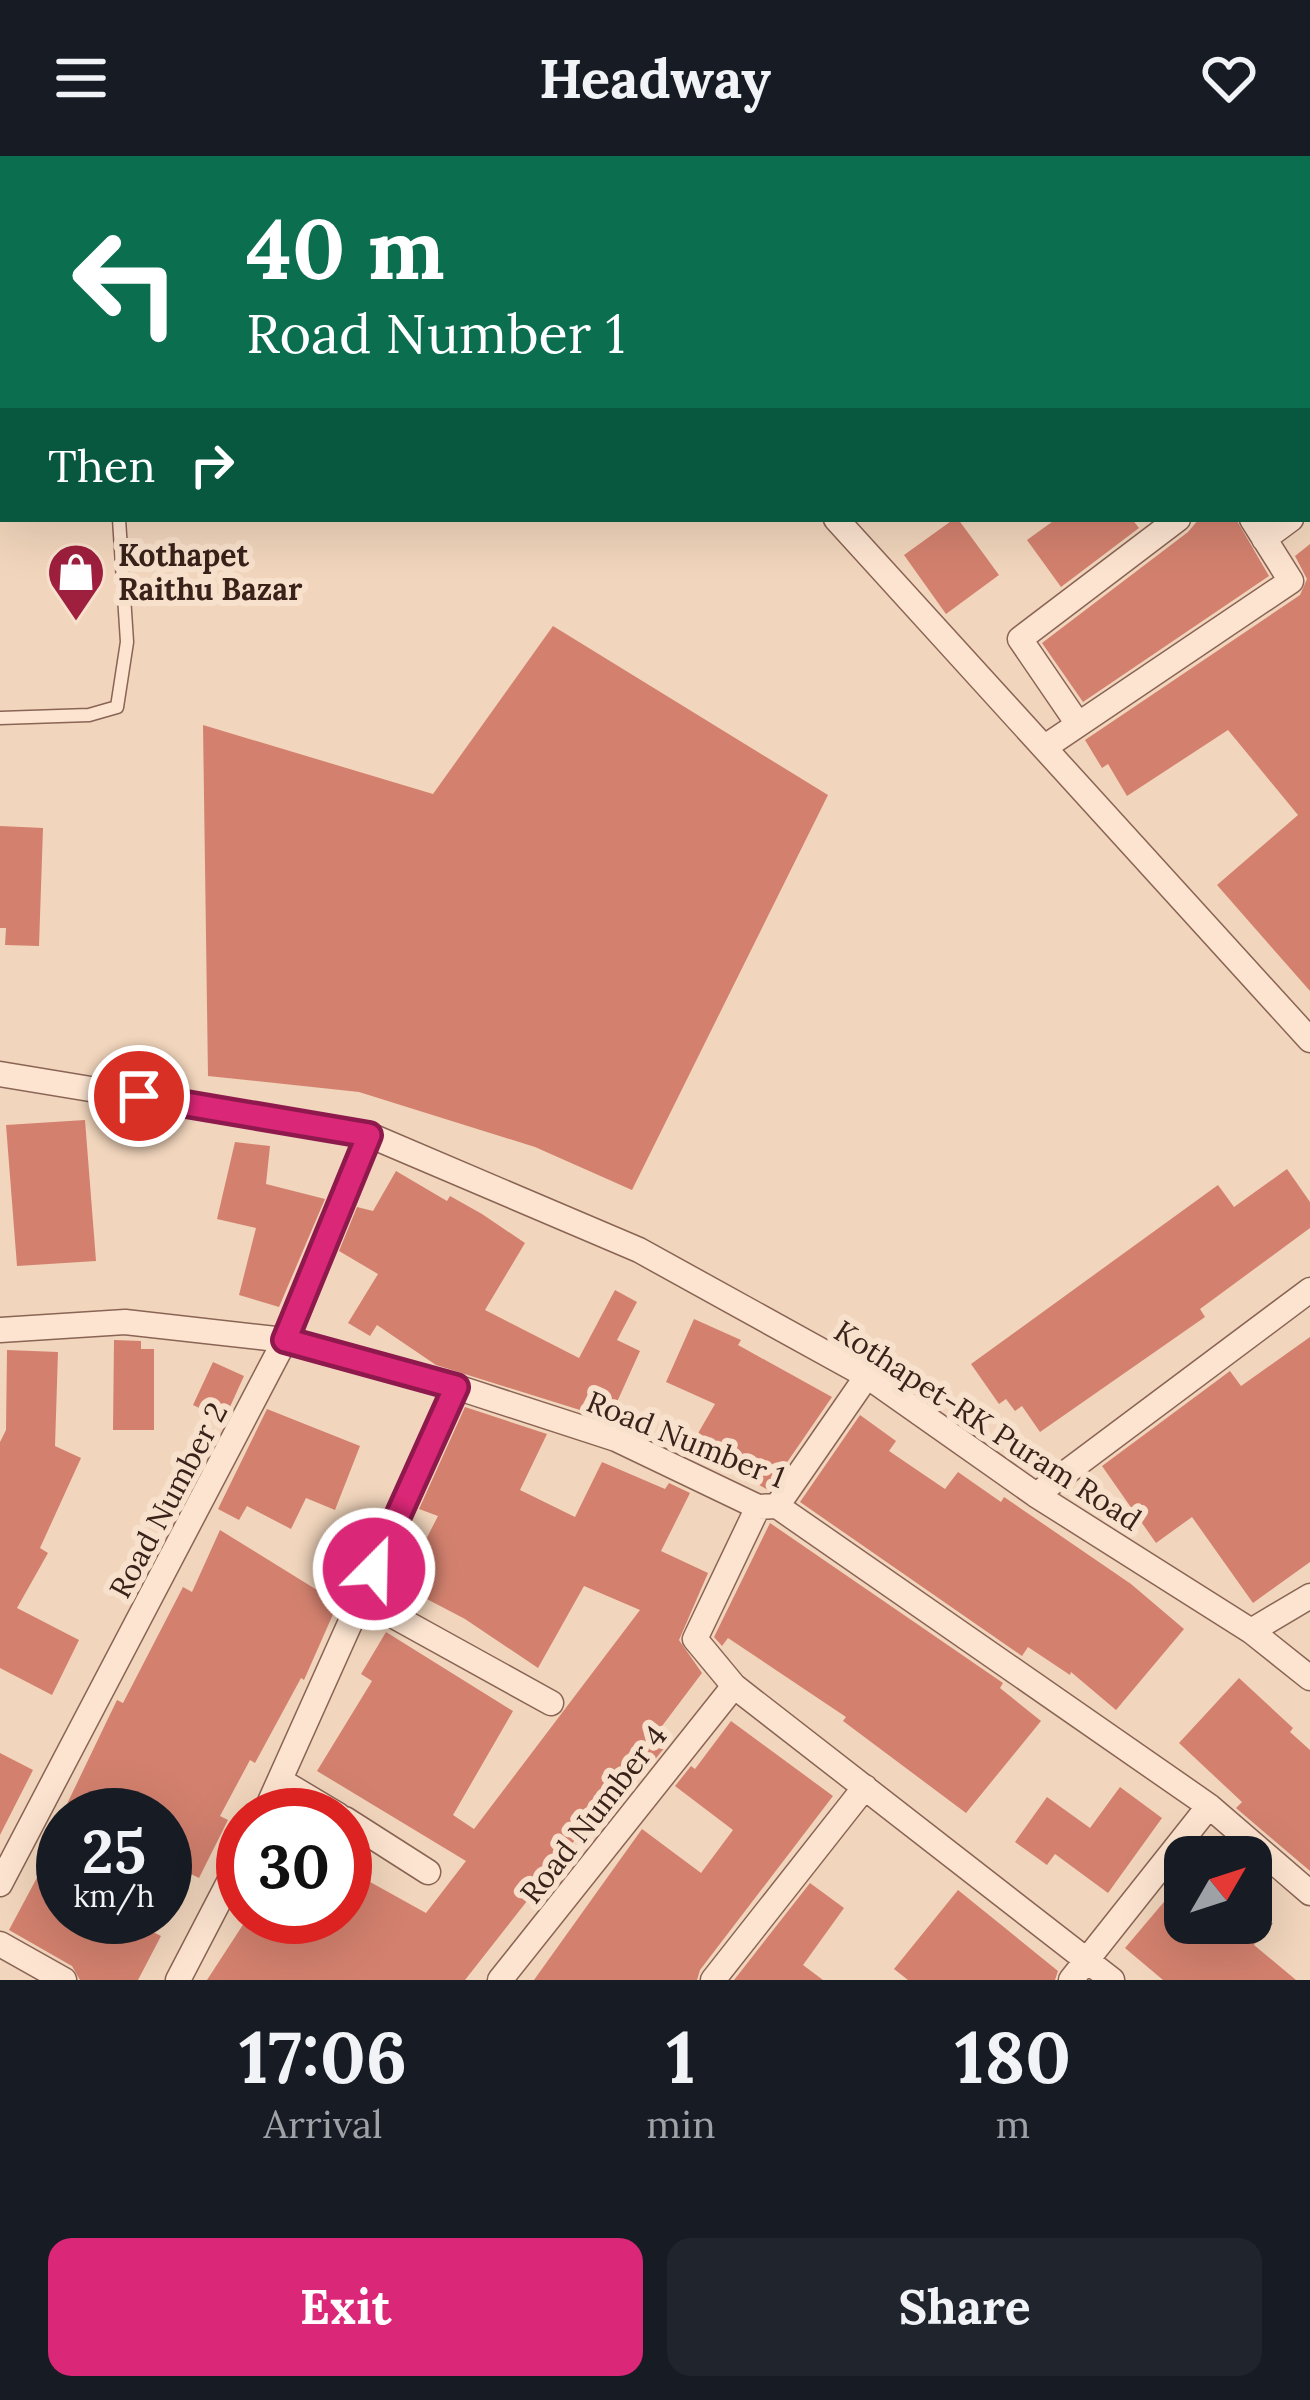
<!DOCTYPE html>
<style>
body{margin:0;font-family:Lora,serif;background:#20242c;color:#f1f3f6;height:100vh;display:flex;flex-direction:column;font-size:45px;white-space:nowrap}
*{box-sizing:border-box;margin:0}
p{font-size:39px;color:#9ea1a6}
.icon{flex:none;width:66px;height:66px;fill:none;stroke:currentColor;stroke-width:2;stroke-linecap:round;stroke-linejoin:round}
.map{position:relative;height:1824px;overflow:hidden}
.drawer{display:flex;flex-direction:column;background:#171b24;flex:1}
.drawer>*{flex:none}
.banner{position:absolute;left:0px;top:0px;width:1311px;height:366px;box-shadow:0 12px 48px #0002;background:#0b6e4f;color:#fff;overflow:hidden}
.needle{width:78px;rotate:51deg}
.fabs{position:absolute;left:1164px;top:1680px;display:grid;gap:24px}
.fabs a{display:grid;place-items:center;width:108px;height:108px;border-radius:24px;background:#171b24;box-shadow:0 12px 48px #0002;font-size:60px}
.speed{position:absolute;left:36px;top:1632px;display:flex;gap:24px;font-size:60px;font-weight:700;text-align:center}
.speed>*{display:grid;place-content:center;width:156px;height:156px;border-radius:50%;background:#171b24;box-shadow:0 12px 48px #0002;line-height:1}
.speed small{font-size:30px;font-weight:400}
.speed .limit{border:18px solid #d22;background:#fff;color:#111}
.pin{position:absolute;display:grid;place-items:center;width:102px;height:102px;color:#fff;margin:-51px;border:6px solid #fff;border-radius:50%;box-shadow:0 3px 12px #0007}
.me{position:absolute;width:132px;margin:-66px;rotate:23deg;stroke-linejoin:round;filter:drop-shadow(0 0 9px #0008)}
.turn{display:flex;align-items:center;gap:42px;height:252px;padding:0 48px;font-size:54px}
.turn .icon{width:156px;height:156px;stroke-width:2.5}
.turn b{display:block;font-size:84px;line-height:102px}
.then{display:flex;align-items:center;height:114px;padding:0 48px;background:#0003;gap:24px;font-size:45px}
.eta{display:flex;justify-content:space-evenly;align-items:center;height:204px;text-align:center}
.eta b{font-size:72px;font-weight:700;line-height:84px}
.primary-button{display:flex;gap:24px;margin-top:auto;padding:24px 48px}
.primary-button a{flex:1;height:138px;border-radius:24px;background:#db2777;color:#fff;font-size:48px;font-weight:700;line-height:138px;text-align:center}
.primary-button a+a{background:#20242c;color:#f1f3f6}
header{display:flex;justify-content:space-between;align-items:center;height:156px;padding:0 48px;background:#171b24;font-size:54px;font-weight:700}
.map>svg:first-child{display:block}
.building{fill:#d3816e}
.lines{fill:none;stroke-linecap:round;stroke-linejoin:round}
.service-casing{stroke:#8a6454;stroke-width:15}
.minor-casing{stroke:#8a6454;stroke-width:27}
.service{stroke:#fce4d0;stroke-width:12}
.minor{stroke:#fce4d0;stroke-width:24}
.route-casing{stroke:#8e194d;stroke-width:30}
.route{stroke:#db2777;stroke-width:21}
.labels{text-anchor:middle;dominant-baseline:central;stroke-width:12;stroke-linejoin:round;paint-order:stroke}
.poi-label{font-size:30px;font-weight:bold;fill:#38221a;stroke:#f8e1cc;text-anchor:start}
.street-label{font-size:30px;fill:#38221a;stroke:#f8e1cc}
</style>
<header><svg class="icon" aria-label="menu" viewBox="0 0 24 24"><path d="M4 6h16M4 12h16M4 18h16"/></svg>Headway<svg class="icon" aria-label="heart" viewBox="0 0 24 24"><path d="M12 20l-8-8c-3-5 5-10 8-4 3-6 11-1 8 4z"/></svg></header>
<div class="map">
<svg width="1310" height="1824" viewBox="0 0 1310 1824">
<rect width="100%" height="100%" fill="#f1d5bc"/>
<!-- building -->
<path class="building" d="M954 363H958L999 419 946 458 904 399Z
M1056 363H1132L1139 372 1061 431 1027 384Z
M1199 363H1236L1269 420 1083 546 1042 487 1188 376Z
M1310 388V835L1217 729 1298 659 1228 574 1127 640 1108 608 1102 612 1085 584 1300 439 1307 423 1295 400Z
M553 470 828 639 632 1034 535 991 359 936 208 920 203 569 433 638Z
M0 670 43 672 39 790 5 789 6 772H0Z
M85 964 96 1105 17 1110 6 969Z
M235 986 270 990 266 1028 325 1043 279 1151 239 1139 256 1072 217 1063Z
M1287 1013 1310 1046V1072L1200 1153 1205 1161 1040 1276 1022 1250 1015 1255 1006 1243 999 1248 971 1208 1218 1029 1234 1051Z
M396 1015 447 1045 450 1040 482 1058 525 1087 485 1154 579 1202 615 1134 637 1146 617 1184 640 1195 617 1246 590 1234 580 1254 436 1209 377 1169 370 1180 348 1167 378 1118 339 1095 357 1051 373 1055Z
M694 1163 741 1184 738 1189 832 1241 768 1334 720 1306 716 1312 686 1298 715 1248 666 1226Z
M1310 1181V1406L1253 1447 1192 1361 1156 1387 1102 1310 1230 1215 1241 1230Z
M114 1184 141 1185V1193H154V1274H113Z
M7 1194 58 1196 55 1290 81 1302 40 1392 48 1397 17 1452 79 1484 52 1539 0 1512V1286L6 1274Z
M213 1206 244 1220 224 1264 193 1249Z
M465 1251 547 1278 520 1334 575 1361 602 1306 665 1333 669 1327 690 1337 661 1395 708 1417 679 1484 702 1517 653 1582 665 1591 649 1611 638 1602 635 1606 631 1604 586 1664 589 1666 465 1824H207L248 1761H345V1712L426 1757 466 1705 317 1615 372 1525 361 1518 386 1476 513 1555 453 1659 474 1673 640 1454 584 1430 538 1512 465 1463 402 1430 438 1360 419 1353Z
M267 1253 360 1290 335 1354 306 1342 291 1373 247 1350 239 1364 218 1353Z
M860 1259 896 1285 889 1295 945 1333 958 1316 1001 1346 1004 1341 1131 1428 1184 1473 1116 1554 1071 1516 1070 1519 1028 1491 1022 1500 800 1346Z
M770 1367 1003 1527 1000 1532 1041 1565 966 1657 843 1565 846 1561 728 1482 722 1490 714 1481Z
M220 1374 338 1447 304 1524 301 1522 255 1607 250 1604 220 1660 228 1664 199 1722 165 1705V1659H84L66 1650 117 1544 123 1547 183 1431 192 1436Z
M1239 1522 1293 1572 1290 1576 1310 1594V1715L1236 1652 1242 1646 1179 1587Z
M731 1565 833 1640 700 1814 697 1824H534L642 1673 701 1717 733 1674 675 1630 691 1610 695 1613Z
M0 1597 33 1614 0 1679Z
M1120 1631 1162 1662 1108 1737 1055 1698 1047 1709 1015 1686 1047 1641 1090 1672Z
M63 1673V1761H124L161 1780 138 1824H80L72 1810 9 1774Z
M1185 1721V1767H1273L1254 1789 1296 1824H1163L1125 1792Z
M810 1727 844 1752 803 1809 823 1824H734Z
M958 1734 1058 1815 1055 1824H908L894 1813Z"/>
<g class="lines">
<!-- service casing -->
<g class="service-casing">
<path id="service" d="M0 278H3
M0 562 89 559 117 551 127 486 119 363"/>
</g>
<!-- minor casing -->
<g class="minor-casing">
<path id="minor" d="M480 0 483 3
M979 0 980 3
M1210 0 1212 3
M574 3 578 0
M682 3 686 0
M1308 53 1310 52
M1308 146 1310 150
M1308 351 1310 349
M836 363 1310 884
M1264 383 1291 363
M1078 568 1020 483 1178 363
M1045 591 1291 425 1252 363
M0 918 369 979 639 1094 867 1220 1036 1339 1251 1475 1310 1522
M0 1174 125 1166 285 1184 456 1231 616 1283 758 1351 777 1350 1209 1650 1310 1737
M1036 1339 1310 1134
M777 1350 867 1220
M758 1351 695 1483 734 1530 1112 1824
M363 1443 551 1547
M1251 1475 1310 1440
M281 1625 338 1659
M264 1659 456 1231
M345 1663 428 1716
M0 1728 285 1184 369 979
M0 1788 64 1824
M178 1824 243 1699
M500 1824 734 1530
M713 1824 865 1631
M1071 1824 1209 1650"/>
</g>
<!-- service -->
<use href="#service" class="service"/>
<!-- minor -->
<use href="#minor" class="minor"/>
</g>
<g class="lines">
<!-- route casing -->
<g class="route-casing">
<path id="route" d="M139 940 369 979 285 1184 456 1231 374 1413"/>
</g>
<!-- route -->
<use href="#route" class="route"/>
</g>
<!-- icons -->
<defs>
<g id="shop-pin" transform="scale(3)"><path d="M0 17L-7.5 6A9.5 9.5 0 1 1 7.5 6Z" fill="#9e1f3e" stroke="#f8e1cc"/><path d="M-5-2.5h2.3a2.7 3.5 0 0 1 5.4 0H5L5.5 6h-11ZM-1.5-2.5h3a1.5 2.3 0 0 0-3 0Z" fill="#fff"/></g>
</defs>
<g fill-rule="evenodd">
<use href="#shop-pin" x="76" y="416"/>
</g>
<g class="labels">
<!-- poi labels -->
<g class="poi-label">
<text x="118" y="399">Kothapet<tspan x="118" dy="34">Raithu Bazar</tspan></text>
</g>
<!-- street labels -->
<g class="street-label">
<text transform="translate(988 1269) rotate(33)">Kothapet-RK Puram Road</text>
<text transform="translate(686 1283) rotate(22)">Road Number 1</text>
<text transform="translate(168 1344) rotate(-62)">Road Number 2</text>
<text transform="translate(593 1658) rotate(-52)">Road Number 4</text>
</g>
</g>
</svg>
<div class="fabs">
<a><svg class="needle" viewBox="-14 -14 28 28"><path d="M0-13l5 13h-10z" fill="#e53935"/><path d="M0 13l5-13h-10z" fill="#9ea1a6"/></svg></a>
</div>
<div class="speed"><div>25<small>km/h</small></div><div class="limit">30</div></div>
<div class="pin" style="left:139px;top:940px;background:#d93025"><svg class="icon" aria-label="arrive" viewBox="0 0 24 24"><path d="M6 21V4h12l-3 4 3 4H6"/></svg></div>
<svg class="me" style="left:374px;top:1413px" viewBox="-20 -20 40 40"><circle r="17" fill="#db2777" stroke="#fff" stroke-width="3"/><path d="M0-11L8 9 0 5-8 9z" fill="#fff"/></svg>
<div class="banner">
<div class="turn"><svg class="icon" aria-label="left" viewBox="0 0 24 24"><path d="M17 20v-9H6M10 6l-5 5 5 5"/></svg><div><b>40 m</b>Road Number 1</div></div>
<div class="then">Then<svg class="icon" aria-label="right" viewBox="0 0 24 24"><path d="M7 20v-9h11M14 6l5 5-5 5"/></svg></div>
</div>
</div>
<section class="drawer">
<div class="eta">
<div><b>17:06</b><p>Arrival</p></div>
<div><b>1</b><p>min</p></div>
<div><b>180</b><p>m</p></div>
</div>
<div class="primary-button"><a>Exit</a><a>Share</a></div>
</section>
